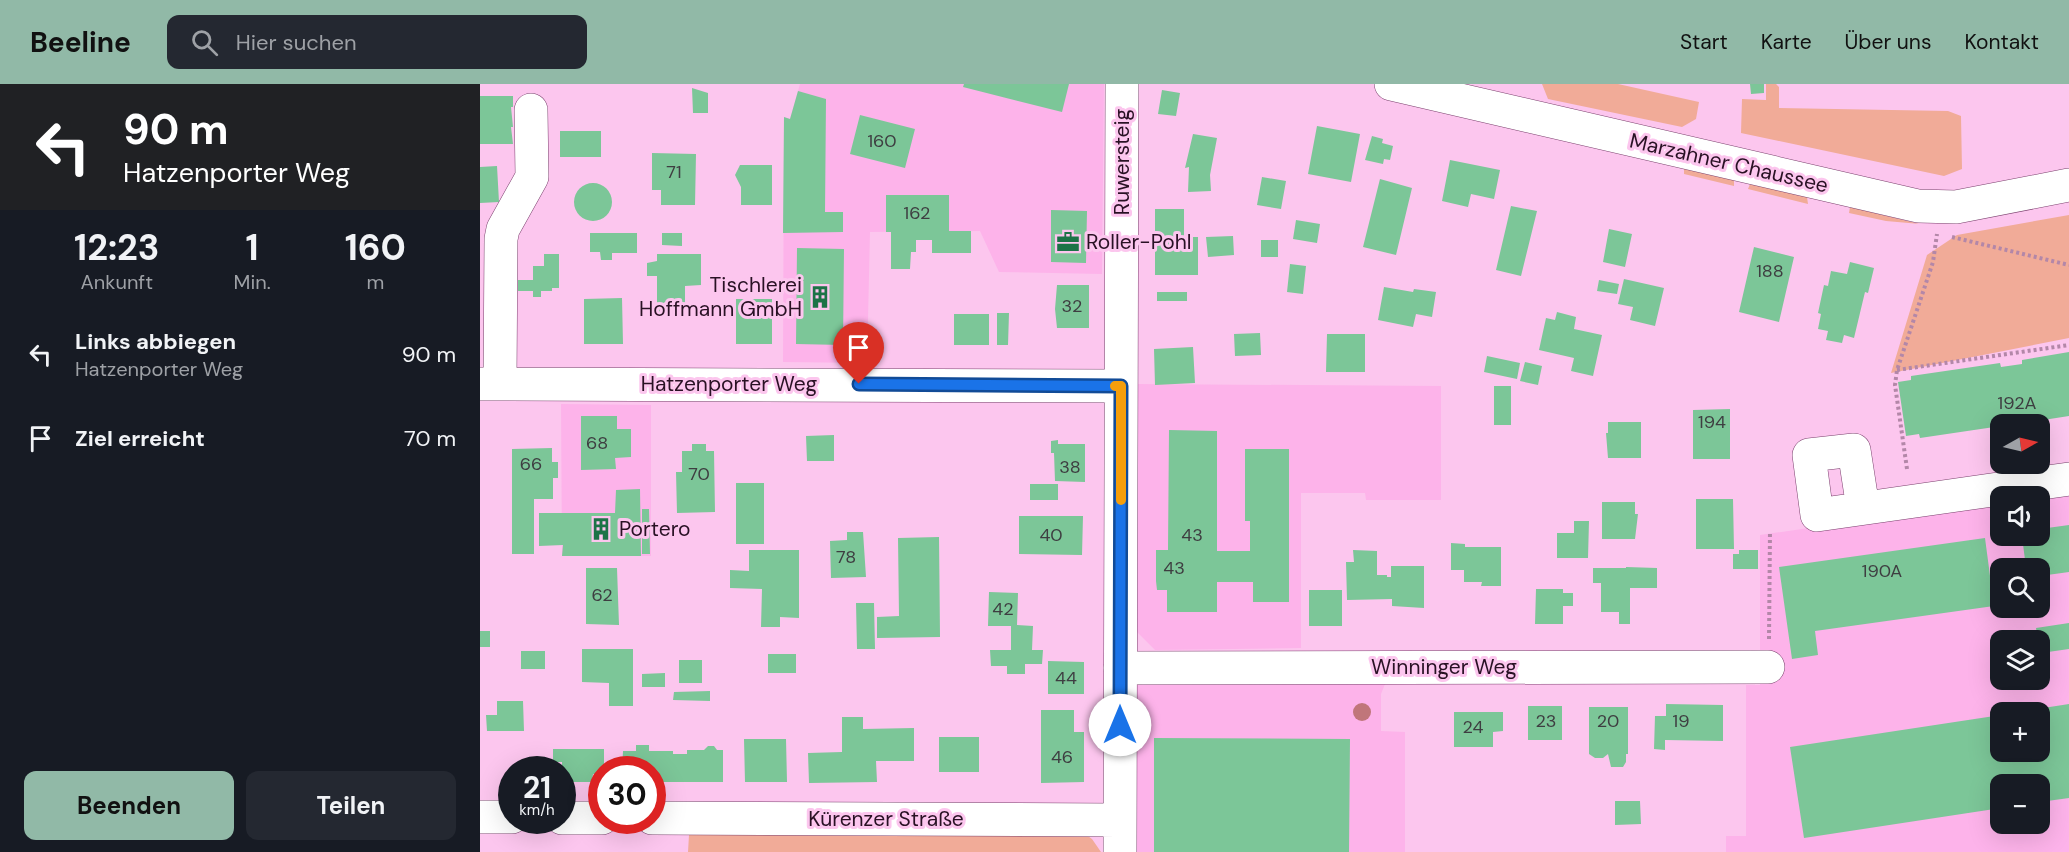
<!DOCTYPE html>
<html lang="de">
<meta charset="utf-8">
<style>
body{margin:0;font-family:"DM Sans",sans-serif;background:#242831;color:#f1f3f6;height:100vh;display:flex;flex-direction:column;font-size:22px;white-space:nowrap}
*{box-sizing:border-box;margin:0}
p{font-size:20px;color:#9ea1a6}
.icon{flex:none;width:33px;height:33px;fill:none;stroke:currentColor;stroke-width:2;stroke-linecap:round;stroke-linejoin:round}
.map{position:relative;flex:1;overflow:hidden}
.drawer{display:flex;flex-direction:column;background:#171b24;width:480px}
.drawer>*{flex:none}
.top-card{background:#202124;color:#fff;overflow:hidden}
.needle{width:39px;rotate:82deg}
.controls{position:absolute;left:1510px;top:330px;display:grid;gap:12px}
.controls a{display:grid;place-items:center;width:60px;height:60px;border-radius:12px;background:#171b24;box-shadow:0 6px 24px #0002;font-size:30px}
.speed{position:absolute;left:18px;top:672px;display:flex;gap:12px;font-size:30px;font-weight:700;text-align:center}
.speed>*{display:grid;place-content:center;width:78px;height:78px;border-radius:50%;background:#171b24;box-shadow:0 6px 24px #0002;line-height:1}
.speed small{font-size:15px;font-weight:400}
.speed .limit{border:9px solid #d22;background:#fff;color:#111}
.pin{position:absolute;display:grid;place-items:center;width:51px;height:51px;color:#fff;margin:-62px -26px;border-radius:50% 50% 50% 0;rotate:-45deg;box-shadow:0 0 6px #0007}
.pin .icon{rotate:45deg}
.me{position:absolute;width:66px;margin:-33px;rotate:0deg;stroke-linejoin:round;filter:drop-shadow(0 0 4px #0008)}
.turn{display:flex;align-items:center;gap:21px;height:126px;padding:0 24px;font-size:27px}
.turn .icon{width:78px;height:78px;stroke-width:2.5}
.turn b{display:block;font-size:42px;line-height:51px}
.eta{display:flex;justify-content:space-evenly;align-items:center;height:102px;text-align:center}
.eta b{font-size:36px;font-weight:700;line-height:42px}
.primary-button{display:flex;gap:12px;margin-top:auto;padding:12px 24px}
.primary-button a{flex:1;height:69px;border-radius:12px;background:#91b9a7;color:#111;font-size:24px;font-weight:700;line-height:69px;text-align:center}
.primary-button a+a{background:#242831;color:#f1f3f6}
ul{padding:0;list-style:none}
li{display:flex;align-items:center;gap:18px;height:84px;padding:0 24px}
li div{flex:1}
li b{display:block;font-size:22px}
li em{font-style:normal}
header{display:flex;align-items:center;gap:36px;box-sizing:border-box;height:84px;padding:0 30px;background:#91b9a7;color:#111}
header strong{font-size:28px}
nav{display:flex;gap:33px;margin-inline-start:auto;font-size:21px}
.search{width:420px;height:54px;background:#242831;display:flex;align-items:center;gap:15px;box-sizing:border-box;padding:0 21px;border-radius:12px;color:#9ea1a6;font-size:22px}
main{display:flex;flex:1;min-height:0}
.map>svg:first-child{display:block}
.built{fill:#fdb3ea;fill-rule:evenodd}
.green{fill:#f1ab98}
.building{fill:#7cc698}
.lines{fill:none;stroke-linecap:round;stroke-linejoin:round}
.minor-casing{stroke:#7a406d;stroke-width:34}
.path{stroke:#b387a8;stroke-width:4;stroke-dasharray:3 3;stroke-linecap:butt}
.minor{stroke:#fff;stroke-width:33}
.tree{fill:#c0767a}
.route-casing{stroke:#114b97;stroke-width:15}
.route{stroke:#1a73e8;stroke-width:10}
.slow{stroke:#f59e0b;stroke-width:10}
.labels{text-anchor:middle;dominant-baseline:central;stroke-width:6;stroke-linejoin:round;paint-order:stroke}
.number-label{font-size:18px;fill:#3e3e41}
.street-label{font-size:21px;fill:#291124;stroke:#fcc6ee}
.poi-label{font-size:21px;fill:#291124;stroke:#fcc6ee;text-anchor:start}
</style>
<header>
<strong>Beeline</strong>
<div class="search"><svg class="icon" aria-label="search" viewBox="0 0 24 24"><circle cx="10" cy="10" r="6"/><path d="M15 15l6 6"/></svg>Hier suchen</div>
<nav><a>Start</a><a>Karte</a><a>Über uns</a><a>Kontakt</a></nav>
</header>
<main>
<section class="drawer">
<div class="top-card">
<div class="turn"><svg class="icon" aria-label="left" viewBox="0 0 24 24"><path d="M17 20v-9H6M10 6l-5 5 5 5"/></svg><div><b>90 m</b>Hatzenporter Weg</div></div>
</div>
<div class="eta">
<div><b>12:23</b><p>Ankunft</p></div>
<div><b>1</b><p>Min.</p></div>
<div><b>160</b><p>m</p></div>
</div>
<ul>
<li><svg class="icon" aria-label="left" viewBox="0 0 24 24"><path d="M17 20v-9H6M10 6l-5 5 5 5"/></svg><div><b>Links abbiegen</b><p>Hatzenporter Weg</p></div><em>90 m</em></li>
<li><svg class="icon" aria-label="arrive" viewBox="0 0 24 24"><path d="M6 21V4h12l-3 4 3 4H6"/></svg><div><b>Ziel erreicht</b></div><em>70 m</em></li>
</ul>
<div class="primary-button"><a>Beenden</a><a>Teilen</a></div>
</section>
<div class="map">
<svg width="1589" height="768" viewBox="0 0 1589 768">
<rect width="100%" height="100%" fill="#fcc6ee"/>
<!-- built -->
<path class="built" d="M320 0H624L622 190 519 188 500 147 390 148 387 279 303 278 304 33 310 35Z
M658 300 961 302V416H886L885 409H821V564L675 566 657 548Z
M81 320 171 321V472H82Z
M1589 406V768H1246V752H1266V601H1280V451L1521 416V452H1560V412ZM1521 484H1560V524H1521ZM1521 556H1560V596H1521ZM1521 628H1560V668H1521ZM1521 700H1560V740H1521Z
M656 600H905L901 610V647L925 648V768H656Z"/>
<!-- green -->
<path class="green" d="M1062 0H1138L1219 18 1216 35 1202 43 1068 15Z
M1286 0H1296L1299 3V24L1468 27 1481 32 1482 85 1464 92 1261 49 1262 15 1286 16Z
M1204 83 1254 96V102L1204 90Z
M1270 100 1327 113 1328 120 1268 105Z
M1370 123 1440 140 1406 137 1369 129Z
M1589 131V254L1411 289 1447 171 1477 151Z
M605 750 612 755 621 768H208L209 751Z"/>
<!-- building -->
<path class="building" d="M484 0H589L582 28 483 3Z
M1270 0H1284V9L1271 10Z
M212 4 228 9V29H213Z
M682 6 700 9 696 32 678 30Z
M318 7 346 15 345 128H363V148L303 149 304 33 310 35Z
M0 12H33V23H31L33 43H31L33 60H0Z
M380 31 435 45 425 84 370 70Z
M837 42 880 50 871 98 828 90Z
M80 47H121V73H80Z
M713 50 737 54 730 91 731 107 708 108 709 83 705 84Z
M892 52 903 55 902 59 913 62 910 76 904 75 903 80 885 76Z
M172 69 216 70 215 121H181V106H172Z
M970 76 1020 86 1014 115 991 110 988 123 962 117Z
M260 81H292V121H261V103L255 91Z
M17 82 19 118 0 119V83Z
M782 93 806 97 801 125 777 121Z
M900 95 932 104 916 171 883 163Z
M94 118a19 19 0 1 1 38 0a19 19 0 1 1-38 0Z
M406 111H469V147H491V169H452V156H436V168H431L430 185H411V148H406Z
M1031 122 1057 127 1041 192 1016 186Z
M675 125H704V153H718V191H675Z
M571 126 607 127 606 179 571 178Z
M816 136 840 140 837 159 813 155Z
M1129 145 1152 150 1145 183 1123 178Z
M110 149H157V169H132V176H121L120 168H110Z
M182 149H202V162L182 161Z
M753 152 754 171 728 173 726 153Z
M781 156H798V173H781Z
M1274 163 1314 173 1299 238 1259 228Z
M317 164 364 165 363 261 316 260Z
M64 170H79V204H72V207H61V213H53V207H38V196H53V182H64Z
M177 170H221V201L205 202V230H177V192H167V179L177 177Z
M1370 178 1394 184 1388 209 1385 208 1374 254 1364 251 1362 259 1346 256 1348 247 1338 245 1341 230 1338 229 1344 201 1348 202 1351 187 1367 190Z
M810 180 826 182 823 210 807 208Z
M1144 195 1184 204 1175 242 1150 236 1153 223 1138 220Z
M1119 196 1139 200 1137 210 1117 207Z
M577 201H609V244H577L575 225Z
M904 203 933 208 934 205 956 208 952 233 936 230 933 243 898 236Z
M677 208H707V217H677Z
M142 214 143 260H104V215Z
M256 215H292V260H256Z
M1077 228 1096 233 1094 245 1122 251 1113 292 1091 287 1094 274 1059 266 1066 234 1075 236Z
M517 229H529L528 261H517Z
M474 230H509V261H474Z
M780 249 781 271 755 272 754 250Z
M847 250H885V288H846Z
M713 263 715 299 675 301 674 265Z
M1589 268V332L1551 338 1550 333 1529 336V340H1521V342L1440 354 1439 350 1426 352 1418 298 1431 296V292L1520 279 1521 283 1542 280V276Z
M1007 272 1040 279 1037 295 1004 288Z
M1045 278 1062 282 1058 301 1040 297Z
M1014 302H1031V341H1014Z
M1250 325V375H1213V326Z
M101 332H137V345H151V373L135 374 136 385 101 386Z
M1128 338H1161V374H1128L1126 349H1128Z
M689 346 737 347V467H770V437H765V365H809V518H773V498H737V528H687V506H677L676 497V466H688Z
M354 351V377H327L326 352Z
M578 356V360H605V398L575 397 574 369H571V357Z
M212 360H226V367H234L235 428 197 429 196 388H202V367H212Z
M72 364V378H78V394H73V415H54V470H32V365Z
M256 399H284V460H256Z
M550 400H578V416H550Z
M160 405 161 472H82L83 461 59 462V429H135L136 406Z
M1216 415H1253L1254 465H1216Z
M1122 418H1155V430H1158L1155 455H1122Z
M162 425H169L170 470H162Z
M539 432H603L602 471 539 470Z
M1094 437H1109L1108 474H1077V449H1094Z
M1589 441V488L1560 492V484H1546L1542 452H1560V445Z
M367 448H383L386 493 351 494 350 457 367 456Z
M459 453 460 553 397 554V533L419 532 418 454Z
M1505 454 1514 522 1335 547 1338 571 1312 575 1299 483Z
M971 459 985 460V463H1021V502H1001L1002 498H984V486H971Z
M269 466H319V534L300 533V543H281L282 505 250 504V486L269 487Z
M873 466 897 467V491H907V493H911V482H944V524L912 522V515L867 516 866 478H874Z
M1259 466H1278V485H1253V470H1259Z
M1146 483 1177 484V504H1150V540H1139V528H1121V499H1113V484H1146Z
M106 484H137L139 541 106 540Z
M1056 505H1083V509H1093V522H1083V540H1055Z
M829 506H862V542H829Z
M509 508 538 509 537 541 553 542 552 566H563L562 580H545V590H527V582H511L510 566H531V542H508Z
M376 519H394L395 565H377Z
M1589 539V565L1561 569 1560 556H1558L1556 544Z
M0 547H10V563H0Z
M102 565H153V622H129V599L102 598Z
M41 567H65V585H41Z
M288 570H316V589H288Z
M199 576H222V599H199Z
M568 577 604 578V610H568Z
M185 589V603H162V590Z
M230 607V617L193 616 194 608Z
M17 617H43L44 647H7L6 631H17Z
M1186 620 1243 621V657L1185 656V666L1174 665 1175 632H1186Z
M1589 620V714L1560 718V700H1521V724L1324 754 1310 663 1521 631V668H1560V628L1544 627Z
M1048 622H1082V656H1048Z
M1109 623H1148V670H1146V678L1143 683H1131L1128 670 1123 674H1115L1109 670Z
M561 626H594V648H604V698L561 699Z
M974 628H1023V647L1013 648V663H974Z
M362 633H383V645L434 644V677H396L397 698 329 699 328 669 362 668Z
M459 653H499V688H459Z
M674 654 870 655 869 768H674Z
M264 655H306L307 698H265Z
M156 661H169V667H193V670H207V666H224L228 662H234L237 666H243V698H172V686H142L143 667H156Z
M73 665H124V686H122V690H113L112 698H82V678H73Z
M1135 717H1160L1161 740 1135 741Z"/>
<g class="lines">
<!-- minor casing -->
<g class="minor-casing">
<path id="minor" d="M911 0 1438 122 1476 123 1589 101
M0 300 641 302
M20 300 21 155 23 145 52 93 51 26
M1383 424 1374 366 1329 371 1337 431 1589 395
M640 584 1288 583
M0 733H32
M82 734H122
M172 734 639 736
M640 768 642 0"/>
</g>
<!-- path -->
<path class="path" d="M1472 153 1589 181
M1417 286 1589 261
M1427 385 1415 301 1417 286 1453 178 1457 150
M1289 555 1290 447"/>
<!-- minor -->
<use href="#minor" class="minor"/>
</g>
<!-- trees -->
<circle class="tree" cx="882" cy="628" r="9"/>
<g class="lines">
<!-- route casing -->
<g class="route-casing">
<path id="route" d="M379 300 641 302 640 641"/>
</g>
<!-- route -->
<use href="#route" class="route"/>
<!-- slow -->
<path class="slow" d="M635 302H641V416"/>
</g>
<!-- icons -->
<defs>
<g id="office-bare" transform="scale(1.8)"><path d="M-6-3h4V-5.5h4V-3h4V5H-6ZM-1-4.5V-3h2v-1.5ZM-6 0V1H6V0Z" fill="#1c7347" stroke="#fcc6ee" stroke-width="2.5" paint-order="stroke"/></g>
<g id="building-bare" transform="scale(1.8)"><path d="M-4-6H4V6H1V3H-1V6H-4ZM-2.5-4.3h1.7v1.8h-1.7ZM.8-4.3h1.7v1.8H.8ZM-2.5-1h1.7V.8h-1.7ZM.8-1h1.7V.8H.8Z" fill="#1c7347" stroke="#fcc6ee" stroke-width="2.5" paint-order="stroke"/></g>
</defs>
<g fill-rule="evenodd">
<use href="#office-bare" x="588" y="158"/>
<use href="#building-bare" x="340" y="213"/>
<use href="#building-bare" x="121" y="445"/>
</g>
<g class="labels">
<!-- number labels -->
<g class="number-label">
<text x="402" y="57">160</text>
<text x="194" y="88">71</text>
<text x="437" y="129">162</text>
<text x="1290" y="187">188</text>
<text x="592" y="222">32</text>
<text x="1537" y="319">192A</text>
<text x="1232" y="338">194</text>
<text x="117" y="359">68</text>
<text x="51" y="380">66</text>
<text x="590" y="383">38</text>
<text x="219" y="390">70</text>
<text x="571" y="451">40</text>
<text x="712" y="451">43</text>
<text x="366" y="473">78</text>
<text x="694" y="484">43</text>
<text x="1402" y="487">190A</text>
<text x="122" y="511">62</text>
<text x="523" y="525">42</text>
<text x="586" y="594">44</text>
<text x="1066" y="637">23</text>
<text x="1128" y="637">20</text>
<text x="1201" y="637">19</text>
<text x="993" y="643">24</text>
<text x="582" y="673">46</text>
</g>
<!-- street labels -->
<g class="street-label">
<text transform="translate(642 78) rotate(-90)">Ruwersteig</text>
<text transform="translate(1249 79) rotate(13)">Marzahner Chaussee</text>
<text x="249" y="300">Hatzenporter Weg</text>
<text x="964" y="583">Winninger Weg</text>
<text x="406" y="735">Kürenzer Straße</text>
</g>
<!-- poi labels -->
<g class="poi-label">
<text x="606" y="158">Roller-Pohl</text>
<text x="322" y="201" text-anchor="end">Tischlerei<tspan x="322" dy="24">Hoffmann GmbH</tspan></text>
<text x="139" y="445">Portero</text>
</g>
</g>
</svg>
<div class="controls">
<a><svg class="needle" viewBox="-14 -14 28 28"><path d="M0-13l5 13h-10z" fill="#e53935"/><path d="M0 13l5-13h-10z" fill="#9ea1a6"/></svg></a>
<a><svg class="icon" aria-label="sound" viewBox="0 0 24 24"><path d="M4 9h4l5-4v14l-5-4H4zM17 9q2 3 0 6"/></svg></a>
<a><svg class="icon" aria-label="search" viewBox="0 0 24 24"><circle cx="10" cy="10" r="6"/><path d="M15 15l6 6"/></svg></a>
<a><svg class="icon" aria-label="layers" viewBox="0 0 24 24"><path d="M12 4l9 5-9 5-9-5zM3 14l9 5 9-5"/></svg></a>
<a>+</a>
<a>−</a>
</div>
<div class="speed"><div>21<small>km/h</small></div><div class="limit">30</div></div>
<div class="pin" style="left:379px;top:300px;background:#d93025"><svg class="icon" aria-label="arrive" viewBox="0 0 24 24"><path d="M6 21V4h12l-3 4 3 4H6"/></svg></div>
<svg class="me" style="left:640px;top:641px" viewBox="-20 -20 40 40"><circle r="19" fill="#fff"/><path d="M0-13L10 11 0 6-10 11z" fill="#1a73e8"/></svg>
</div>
</main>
